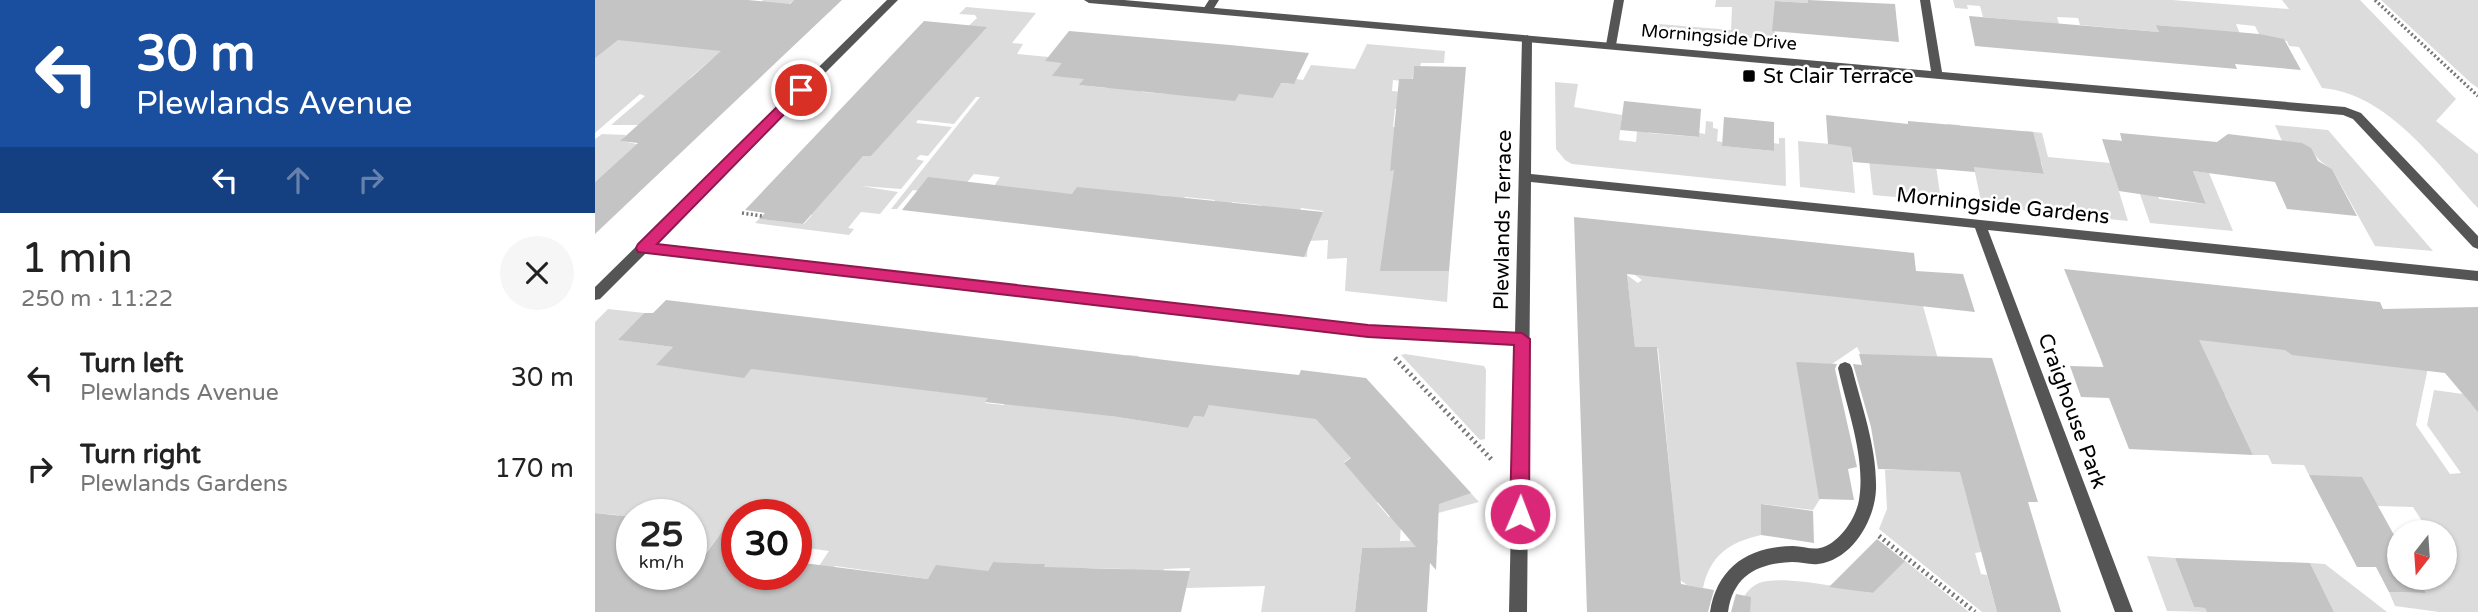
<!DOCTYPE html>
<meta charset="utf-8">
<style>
body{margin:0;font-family:"Varela Round",sans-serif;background:#f6f6f6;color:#222;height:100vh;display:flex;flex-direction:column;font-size:26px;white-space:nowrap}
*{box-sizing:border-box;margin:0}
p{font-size:23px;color:#767676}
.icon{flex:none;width:38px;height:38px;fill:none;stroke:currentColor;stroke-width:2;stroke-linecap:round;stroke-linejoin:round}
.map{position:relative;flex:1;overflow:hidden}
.details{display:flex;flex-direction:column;background:#fff;width:595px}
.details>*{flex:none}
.guide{background:#1a4fa0;color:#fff;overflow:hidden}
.needle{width:46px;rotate:197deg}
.tools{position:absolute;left:1792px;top:520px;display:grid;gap:14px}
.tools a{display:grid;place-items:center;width:70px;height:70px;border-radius:50%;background:#fff;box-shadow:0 2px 5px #0004;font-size:35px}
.speed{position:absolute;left:21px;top:499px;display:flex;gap:14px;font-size:35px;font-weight:700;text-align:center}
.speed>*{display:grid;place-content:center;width:91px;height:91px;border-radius:50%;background:#fff;box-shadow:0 2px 5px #0004;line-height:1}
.speed small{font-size:18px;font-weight:400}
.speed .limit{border:10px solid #d22;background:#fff;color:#111}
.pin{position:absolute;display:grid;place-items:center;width:60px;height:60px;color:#fff;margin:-30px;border:4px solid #fff;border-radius:50%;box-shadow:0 2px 7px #0007}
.me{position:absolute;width:77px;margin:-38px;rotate:1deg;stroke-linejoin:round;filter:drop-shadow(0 0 5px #0008)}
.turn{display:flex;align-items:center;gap:24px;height:147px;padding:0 21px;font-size:32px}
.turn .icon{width:91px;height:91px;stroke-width:2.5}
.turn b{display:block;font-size:49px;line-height:60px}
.lanes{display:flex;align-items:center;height:66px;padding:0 21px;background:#0003;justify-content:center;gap:35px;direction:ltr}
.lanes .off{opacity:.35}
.round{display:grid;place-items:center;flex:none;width:74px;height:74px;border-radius:37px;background:#f6f6f6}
.headline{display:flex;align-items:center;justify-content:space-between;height:119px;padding:0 21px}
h1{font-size:42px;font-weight:600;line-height:52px}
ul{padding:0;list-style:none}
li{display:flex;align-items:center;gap:21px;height:91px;padding:0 21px}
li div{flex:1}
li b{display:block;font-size:26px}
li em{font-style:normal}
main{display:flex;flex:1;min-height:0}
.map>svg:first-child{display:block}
.green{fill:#dcdcdc}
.building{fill:#c4c4c4}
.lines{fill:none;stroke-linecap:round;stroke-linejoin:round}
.path-far1{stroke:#777;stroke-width:3.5;stroke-dasharray:2 2.5;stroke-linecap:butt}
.path{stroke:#777;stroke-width:5;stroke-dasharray:2 3.5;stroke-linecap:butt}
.service{fill:#555;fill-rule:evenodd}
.minor{fill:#555;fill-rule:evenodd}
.tertiary{fill:#555;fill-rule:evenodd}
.route{fill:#db2777;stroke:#8e194d;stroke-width:2}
.poi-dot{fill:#000;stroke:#fff;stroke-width:2.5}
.labels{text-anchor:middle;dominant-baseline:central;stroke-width:5;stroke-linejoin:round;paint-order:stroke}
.far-street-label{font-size:18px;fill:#000;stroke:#fff}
.poi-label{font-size:21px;fill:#000;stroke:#fff;text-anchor:start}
.street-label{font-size:21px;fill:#000;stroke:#fff}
</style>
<main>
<section class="details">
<div class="guide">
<div class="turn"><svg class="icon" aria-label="left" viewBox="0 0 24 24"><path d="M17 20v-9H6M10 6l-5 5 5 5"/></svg><div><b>30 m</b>Plewlands Avenue</div></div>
<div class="lanes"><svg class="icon" aria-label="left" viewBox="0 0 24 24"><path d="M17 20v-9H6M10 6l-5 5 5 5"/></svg><svg class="icon off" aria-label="ahead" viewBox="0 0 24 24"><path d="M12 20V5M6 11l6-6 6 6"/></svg><svg class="icon off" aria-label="right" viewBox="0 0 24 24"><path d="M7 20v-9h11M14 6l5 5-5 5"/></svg></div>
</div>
<div class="headline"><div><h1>1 min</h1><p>250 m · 11:22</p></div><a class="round"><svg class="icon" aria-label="close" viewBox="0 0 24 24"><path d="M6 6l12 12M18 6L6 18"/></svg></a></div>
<ul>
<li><svg class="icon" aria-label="left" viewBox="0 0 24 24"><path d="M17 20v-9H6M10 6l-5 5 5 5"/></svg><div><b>Turn left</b><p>Plewlands Avenue</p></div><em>30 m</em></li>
<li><svg class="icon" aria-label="right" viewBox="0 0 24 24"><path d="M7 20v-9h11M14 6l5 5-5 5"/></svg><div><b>Turn right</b><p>Plewlands Gardens</p></div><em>170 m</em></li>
</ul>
</section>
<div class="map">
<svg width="1883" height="612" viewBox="0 0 1883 612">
<rect width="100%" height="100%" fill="#fff"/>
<!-- green -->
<path class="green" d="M168 0H199L126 59 118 58 96 77 59 125H16L50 96 45 94 0 133V43L151 14Z
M1121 0H1213V3L1180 1V40L1063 30 1064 24 1136 30 1137 7H1120Z
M1358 0H1577L1694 9 1687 0H1765L1861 99 1841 121 1883 154V208C1840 162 1794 94 1727 88L1704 47 1694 46 1692 41 1666 38 1660 26 1641 24 1646 36 1587 34 1583 27 1562 25 1564 32 1485 25 1483 18 1462 17 1464 24 1388 17 1385 6 1372 5 1373 9 1360 8Z
M1786 0H1883V88L1876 83Z
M371 7 441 13 417 43 428 44 422 54 454 57 469 63 458 76 470 77 477 68 498 70 485 85 511 88 520 76 548 92 574 94 583 81 647 88 663 96 678 98 684 86 683 83 698 84 701 79 708 80 716 65 760 69 772 44 850 51 849 63H826L825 67H819L817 82 798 80 797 91 810 92 825 109H800L798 127H805L795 170H800L787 271H854L852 302 750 291 752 258 732 259 733 240 713 241 712 257 695 255 718 236 728 211 706 208 699 223 665 205 637 202 630 215 614 213 620 200 590 197 565 239 573 196 559 195 552 207 477 194 397 189 405 177 379 174 369 186 332 192 318 190 302 209H296L385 97H381L359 124 323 120 321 123 357 127 333 156 325 155 321 159 329 161 306 189 266 186 303 192 285 214 266 212 253 228 259 229 254 235 160 223 164 219 209 224 217 215 204 213 268 156H276L366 33 382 18 380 15 364 14Z
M960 82 983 84 979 107 1027 115 1024 140 1041 142 1044 110 1054 133 1103 137 1104 133 1110 134 1111 121 1118 122V128L1123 129 1122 141 1127 142 1128 146 1179 151V143L1184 144V138H1190L1191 186 977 164 970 160 961 149Z
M1352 124 1365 125 1371 153 1407 157 1410 170 1449 174 1446 161 1437 160 1430 131 1447 133 1453 157 1526 164 1519 140 1527 141 1553 167 1564 199 1611 204 1598 171 1614 173 1638 231 1555 223 1538 174 1518 172 1533 221 1387 206 1378 163 1359 162Z
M1680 125 1733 130 1838 251 1780 246 1737 169C1711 154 1724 145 1687 141Z
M7 134 31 135 26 141 42 144 0 182V139Z
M1203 141 1256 146 1260 193 1205 187Z
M1317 151 1319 167 1341 166 1346 201 1278 195 1274 160Z
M1032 275 1043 283 1047 280 1040 275 1324 292 1383 500 1386 552 1380 553 1386 574 1392 575 1402 612H1387L1284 529 1292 509 1290 470H1323L1262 347 1237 364 1202 363 1225 499 1218 510 1167 504 1166 535C1135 542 1115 555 1108 588L1092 585 1085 580 1063 348 1040 347Z
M13 309 49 313 24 340 78 347 62 365 148 377 165 357 397 391 390 403 409 405 423 382 437 407 502 414 532 355 544 356 516 416 593 428 599 416 609 417 614 405 711 399 770 449 749 462 758 473 804 487 782 503 794 517 828 493 874 491 884 502 806 523 805 541 843 540 842 547 767 548 760 612H666L670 586 591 588 595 568 569 569 565 589 553 612 529 569 492 568 484 589 442 587 449 564 398 562 393 571 333 579 240 566 237 571 222 569 234 551 205 547 201 552V514H142V536L125 534 96 573V514H37V533L23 515 0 513V322Z
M1538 314 1834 363 1821 425 1855 474 1866 473 1832 425 1839 390 1868 394 1876 404H1883V612H1844L1800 606 1794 592 1831 593 1823 578H1850V532H1834L1818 507 1783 506 1714 475 1709 465 1677 464 1673 455H1658L1630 395 1508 367 1505 356Z
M810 354 889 366 891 370 890 439 885 440 806 355Z
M1552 556 1580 558 1599 607 1610 608 1612 612 1572 611Z
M1309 560 1374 612H1142C1146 600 1152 588 1164 583 1186 574 1253 589 1278 593Z
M1715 563 1730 564 1792 612H1739Z"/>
<!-- building -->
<path class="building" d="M0 0H153L195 4 199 0H247L0 234V182L43 143 25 141 126 51 23 40 0 58Z
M1213 0 1300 4 1304 42 1177 31 1180 1 1213 3Z
M1374 16 1564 32 1561 25 1664 34 1689 39 1706 70 1640 64 1642 69 1380 46Z
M329 21 392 27 276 156H268L208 224 164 219 170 213 150 210Z
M474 31 635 45 714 53 699 84 686 83 678 98 644 94 640 101 484 85 489 79 457 76 467 63 450 61Z
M819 66 871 67 854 271H785L799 170 795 171 804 79H818Z
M1029 101 1106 109 1104 137 1025 130Z
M1231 115 1313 124V121L1438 132 1449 174 1379 167 1380 172 1258 162 1256 147 1233 144Z
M1129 117 1179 122V151L1127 146Z
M1525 133 1622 142 1633 134 1707 143 1716 148 1723 161 1737 169 1762 216 1692 209 1680 182 1598 171 1611 204 1524 191 1507 139 1527 141Z
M333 177 477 194 482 187 728 212 709 257 307 210Z
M979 217 1319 253 1321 271 1368 274 1380 312 1032 274 1040 347H1062L1086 584 1119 590 1113 612H992Z
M1469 269 1785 302 1788 309 1883 307V412L1850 373 1697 355 1690 350 1604 340 1658 455 1534 449 1514 398 1486 397 1475 366 1509 367Z
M71 300 595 363 704 375 706 370 771 378 876 493 844 504 841 570 835 563 832 612H760L767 548 821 547 749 463 756 458 721 419 614 405 609 417 599 416 593 428 516 416 390 402 393 398 156 369 149 378 61 365 78 347 23 340 49 313H58Z
M1264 354 1397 358 1443 502H1433L1466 612H1402L1365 472 1283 469 1276 427 1258 364 1267 365Z
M1201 362 1242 364 1240 369 1262 467 1253 469 1259 500 1224 499Z
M1714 475 1767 477 1804 544V578H1823L1831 593 1794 592 1781 567H1762Z
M1166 504 1218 511 1219 543 1166 535Z
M142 511V574H201V562L333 579 341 565 393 571 398 562 450 564 449 567 595 571 586 612H0V513L37 517V574H96Z
M1282 539 1310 561 1278 593 1234 587Z
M1580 558 1715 563 1739 612H1612L1610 608 1599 607Z
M1141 594 1156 597 1155 612H1136Z"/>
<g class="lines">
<!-- path-far1 -->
<path class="path-far1" d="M1780 0 1883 96
M147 213 167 216"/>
<!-- path -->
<path class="path" d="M800 358 898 461
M1284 536 1380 612"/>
<!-- service -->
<path class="service" d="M1250 362 1255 364 1257 368C1267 407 1282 448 1281 489 1280 520 1257 560 1223 564 1215 565 1206 562 1197 562 1162 563 1138 576 1133 612H1115C1122 567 1154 546 1198 546 1207 546 1217 550 1225 548 1244 544 1261 518 1264 500 1271 457 1252 409 1243 368L1245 364Z"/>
<!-- minor -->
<path class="minor" d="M292 0H303L59 244 773 325 920 333 927 38 932 35 937 38 936 174 1883 271V281L1393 230 1538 612H1520L1380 228 936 182 932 612H914L920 344 773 337 51 253 5 299 0 300V287Z
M614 0H624L616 13H608L607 11Z
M1019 0H1029L1021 45 1016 48 1011 45Z"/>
<!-- tertiary -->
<path class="tertiary" d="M489 0H529L1336 71 1325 0H1335L1347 72 1750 107 1766 113 1883 236V249L1878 247 1758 119 1748 115 494 3Z"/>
</g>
<!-- route -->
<path class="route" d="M206 86 212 90 210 93 62 244 773 325 927 333 935 339 934 514 931 519 925 522 918 519 915 514 919 345 773 337 43 252 41 248 43 244 201 88Z"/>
<!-- markers -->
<rect class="poi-dot" x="1147" y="69" width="14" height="14" rx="3.5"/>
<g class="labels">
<!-- far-street labels -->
<g class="far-street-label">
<text transform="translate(1124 37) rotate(5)">Morningside Drive</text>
</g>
<!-- poi labels -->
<g class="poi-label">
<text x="1168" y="76">St Clair Terrace</text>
</g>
<!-- street labels -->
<g class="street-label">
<text transform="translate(1408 206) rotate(6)">Morningside Gardens</text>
<text transform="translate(908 220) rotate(-89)">Plewlands Terrace</text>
<text transform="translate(1477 411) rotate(70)">Craighouse Park</text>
</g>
</g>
</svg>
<div class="tools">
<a><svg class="needle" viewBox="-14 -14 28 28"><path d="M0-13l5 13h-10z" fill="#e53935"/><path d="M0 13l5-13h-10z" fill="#767676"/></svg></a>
</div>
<div class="speed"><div>25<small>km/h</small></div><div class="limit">30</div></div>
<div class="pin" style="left:206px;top:90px;background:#d93025"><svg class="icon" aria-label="arrive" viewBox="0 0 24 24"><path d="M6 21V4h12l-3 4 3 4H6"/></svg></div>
<svg class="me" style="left:925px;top:514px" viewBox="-20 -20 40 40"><circle r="17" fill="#db2777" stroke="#fff" stroke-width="3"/><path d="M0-11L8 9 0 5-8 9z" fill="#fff"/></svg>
</div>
</main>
